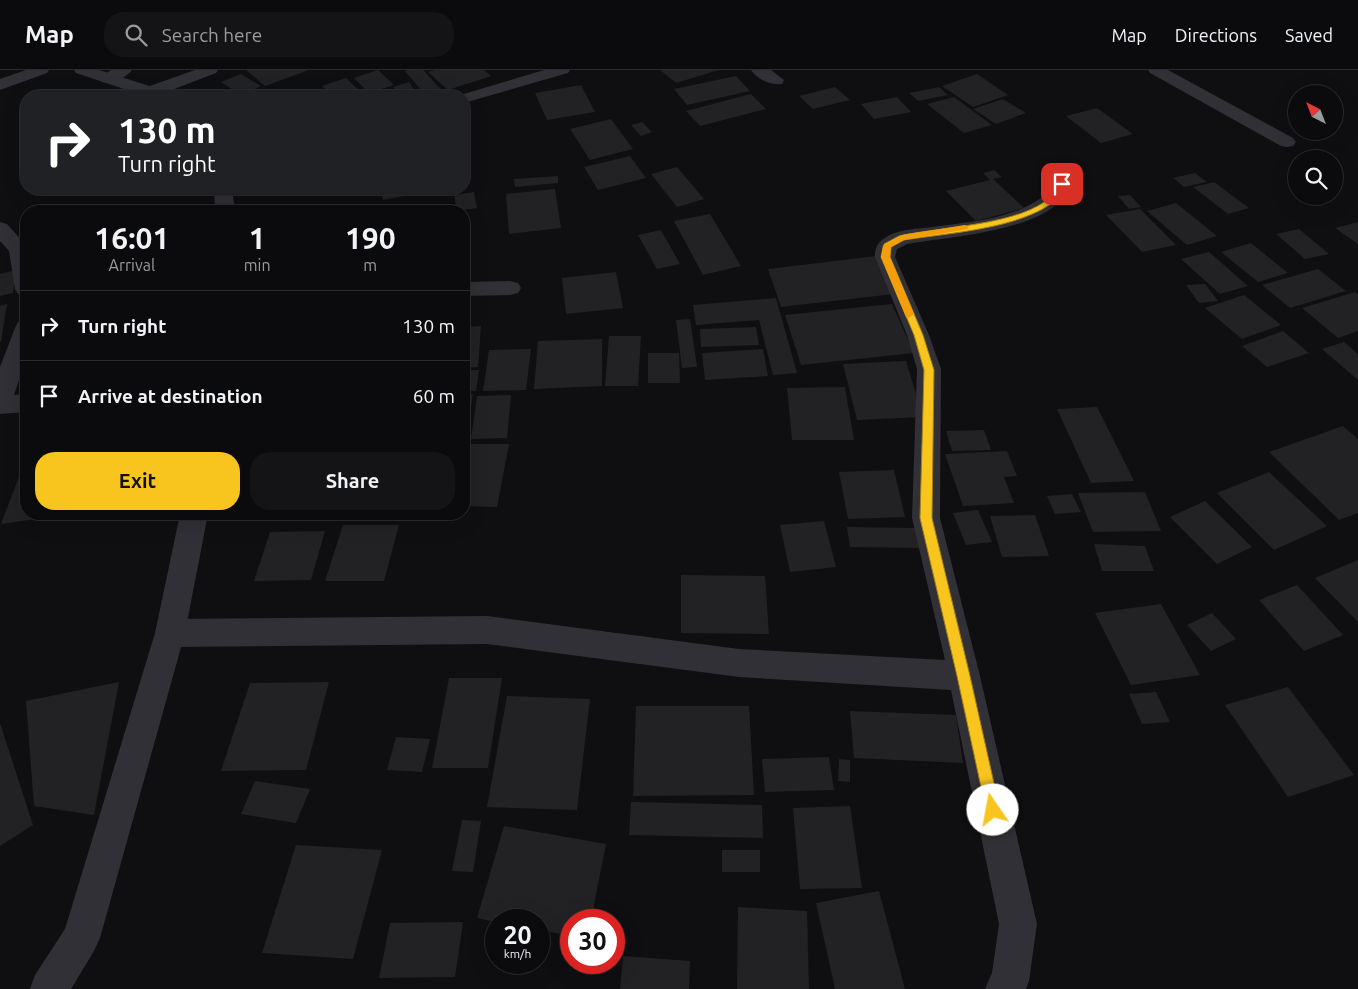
<!DOCTYPE html>
<style>
body{margin:0;font-family:Ubuntu,sans-serif;background:#141416;color:#f1f3f6;height:100vh;display:flex;flex-direction:column;font-size:19px;white-space:nowrap}
*{box-sizing:border-box;margin:0}
p{font-size:16px;color:#9a9b9d}
.icon{flex:none;width:28px;height:28px;fill:none;stroke:currentColor;stroke-width:2;stroke-linecap:round;stroke-linejoin:round}
.map{position:relative;flex:1;overflow:hidden}
.details{position:absolute;left:20px;top:135px;width:450px;height:315px;display:flex;flex-direction:column;background:#0b0b0d;border-radius:20px;box-shadow:0 5px 20px #0002,0 0 0 1px #2b2b2e}
.details>*{flex:none}
.top-card{position:absolute;left:20px;top:20px;width:450px;height:105px;border-radius:20px;box-shadow:0 5px 20px #0002,0 0 0 1px #2b2b2e;background:#202124;color:#fff;overflow:hidden}
.needle{width:32px;rotate:318deg}
.controls{position:absolute;left:1288px;top:15px;display:grid;gap:10px}
.controls a{display:grid;place-items:center;width:55px;height:55px;border-radius:50%;background:#0b0b0d;box-shadow:0 5px 20px #0002,0 0 0 1px #2b2b2e;font-size:25px}
.speed{position:absolute;left:485px;top:839px;display:flex;gap:10px;font-size:25px;font-weight:700;text-align:center}
.speed>*{display:grid;place-content:center;width:65px;height:65px;border-radius:50%;background:#0b0b0d;box-shadow:0 5px 20px #0002,0 0 0 1px #2b2b2e;line-height:1}
.speed small{font-size:12px;font-weight:400}
.speed .limit{border:8px solid #d22;background:#fff;color:#111}
.pin{position:absolute;display:grid;place-items:center;width:42px;height:42px;color:#fff;margin:-21px;border-radius:10px;box-shadow:0 2px 8px #0006}
.me{position:absolute;width:55px;margin:-28px;rotate:348deg;stroke-linejoin:round;filter:drop-shadow(0 0 4px #0008)}
.turn{display:flex;align-items:center;gap:18px;height:105px;padding:0 15px;font-size:22px}
.turn .icon{width:65px;height:65px;stroke-width:2.5}
.turn b{display:block;font-size:35px;line-height:42px}
.eta{display:flex;justify-content:space-evenly;align-items:center;height:85px;text-align:center}
.eta b{font-size:30px;font-weight:700;line-height:35px}
.action{display:flex;gap:10px;margin-top:auto;padding:10px 15px}
.action a{flex:1;height:58px;border-radius:20px;background:#f8c51f;color:#111;font-size:20px;font-weight:700;line-height:58px;text-align:center}
.action a+a{background:#141416;color:#f1f3f6}
ul{padding:0;list-style:none}
li{display:flex;align-items:center;gap:15px;height:70px;padding:0 15px;border-top:1px solid #2b2b2e}
li div{flex:1}
li b{display:block;font-size:19px}
li em{font-style:normal}
header{display:flex;align-items:center;gap:30px;box-sizing:border-box;height:70px;padding:0 25px;background:#0b0b0d;border-bottom:1px solid #2b2b2e}
header strong{font-size:24px}
nav{display:flex;gap:28px;margin-inline-start:auto;font-size:18px}
.search{width:350px;height:45px;background:#141416;display:flex;align-items:center;gap:12px;box-sizing:border-box;padding:0 18px;border-radius:20px;color:#9a9b9d;font-size:19px}
.map>svg:first-child{display:block}
.building{fill:#222225}
.lines{fill:none;stroke-linecap:round;stroke-linejoin:round}
.minor{fill:#303036;fill-rule:evenodd}
.tertiary{fill:#303036;fill-rule:evenodd}
.route{fill:#f8c51f;stroke:#a18014}
.slow{fill:#f59e0b}
</style>
<header>
<strong>Map</strong>
<div class="search"><svg class="icon" aria-label="search" viewBox="0 0 24 24"><circle cx="10" cy="10" r="6"/><path d="M15 15l6 6"/></svg>Search here</div>
<nav><a>Map</a><a>Directions</a><a>Saved</a></nav>
</header>
<div class="map">
<svg width="1358" height="919" viewBox="0 0 1358 919">
<rect width="100%" height="100%" fill="#0f0f11"/>
<!-- building -->
<path class="building" d="M246 0H309L265 16Z
M378 0 394 15 369 23 354 8Z
M408 0H423L447 26H426L405 1Z
M435 0H484L491 6 448 20 428 2Z
M660 0H719L676 13Z
M241 4 261 16 241 25 221 12Z
M977 4 1008 25 973 37 942 16Z
M736 6 750 21 687 35 674 19Z
M346 8 365 26H333L322 16Z
M409 12 418 26H399L393 17Z
M581 15 595 42 547 50 535 23Z
M835 17 850 30 813 39 799 26Z
M939 17 948 25 918 31 909 23Z
M751 24 766 39 700 56 686 41Z
M897 27 911 42 874 49 861 34Z
M954 27 992 55 964 63 927 34Z
M1003 29 1026 43 996 54 973 39Z
M1097 38 1133 64 1101 73 1066 46Z
M611 49 633 79 590 90 570 59Z
M642 52 652 62 641 66 631 55Z
M630 86 646 108 598 120 584 97Z
M464 92 470 114 464 115Z
M677 97 704 129 677 137 651 104Z
M994 100 1002 107 993 109 1024 138 976 151 946 121 990 110 983 103Z
M1195 103 1207 112 1184 117 1173 108Z
M558 106V113L515 117 514 109Z
M1214 112 1249 138 1228 144 1193 117Z
M380 119H418L419 123 383 130Z
M555 119 561 158 509 164 506 124Z
M474 122 477 138 457 141 454 125Z
M1130 125 1141 137 1129 139 1118 126Z
M1176 133 1217 166 1187 175 1147 141Z
M374 135V141H337V140Z
M1140 139 1176 175 1142 182 1106 145Z
M710 144 741 196 703 205 674 151Z
M1358 152V174L1335 158Z
M1299 159 1329 184 1305 189 1276 164Z
M661 160 680 194 657 199 638 165Z
M1251 173 1288 203 1258 212 1221 182Z
M1209 182 1248 216 1220 224 1181 189Z
M876 186 894 224 781 237 768 199Z
M1318 199 1346 221 1290 238 1262 215Z
M16 200 13 223 0 226V204Z
M616 202 623 238 566 244 562 208Z
M1205 214 1218 231 1199 233 1186 215Z
M1355 222 1358 224V261L1338 268 1302 238Z
M1244 225 1281 255 1242 269 1205 238Z
M776 228 797 303 773 305 759 250 696 255 693 235Z
M7 234 1 272H0V236Z
M892 234 914 283 801 295 785 245Z
M690 249 697 297 682 298 676 250Z
M481 256 478 297 464 298V257Z
M756 257 759 275 701 277 700 259Z
M1283 261 1309 283 1267 297 1242 276Z
M609 266H641L638 316H605Z
M602 269V316L534 319 538 271Z
M1344 272 1358 284V310L1322 279Z
M531 279 526 320 483 321 489 280Z
M763 279 768 306 705 310 702 283Z
M648 283H679L680 313H648Z
M906 291 923 347 857 350 843 294Z
M464 300H479L476 321H464Z
M845 317 854 370H792L787 318Z
M473 324 466 367H464V325Z
M511 325 507 368 471 369 477 326Z
M1097 337 1134 411 1091 413 1057 339Z
M1343 356 1358 369V443L1339 450 1269 382Z
M984 360 991 380 952 381 946 361Z
M464 374H509L497 437 464 436Z
M1007 381 1017 406 1004 407 1014 433 963 436 945 384Z
M22 399H26V444H51L50 447 1 454Z
M894 400 905 447 848 449 839 402Z
M1269 402 1327 456 1274 480 1217 423Z
M1145 422 1161 461 1093 462 1078 423Z
M1072 424 1081 442 1055 444 1047 426Z
M1205 431 1252 477 1217 494 1170 447Z
M978 440 992 472 966 475 953 443Z
M1035 445 1049 486 1002 487 990 446Z
M824 451 836 497 790 502 780 455Z
M343 455H399L384 511H325Z
M847 457 915 458 919 478 850 477Z
M325 461 311 510 254 511 270 462Z
M1094 474 1145 476 1154 501H1102Z
M1358 490V552L1315 508Z
M681 505 765 506 769 564 681 563Z
M1297 515 1343 565 1304 581 1259 530Z
M1161 534 1200 605 1131 615 1095 543Z
M1212 543 1236 569 1211 581 1187 555Z
M449 608H502L488 698H432Z
M119 612 94 745 34 736 26 631Z
M329 612 306 700 221 701 250 613Z
M1288 617 1354 705 1288 727 1225 635Z
M1156 622 1170 652 1142 654 1129 624Z
M507 626 590 629 577 740 487 737Z
M636 636H749L754 725 633 726Z
M850 641 956 645 963 693 854 688Z
M0 653 33 755 0 776Z
M396 667 430 669 422 702 387 700Z
M829 687 834 720 765 722 762 689Z
M839 689 850 690V712L838 711Z
M255 711 310 719 296 753 241 744Z
M631 732 762 735 763 768 629 765Z
M850 736 862 818 800 819 793 738Z
M462 750 481 751 473 802 452 801Z
M504 756 606 774 591 850H571V866L539 860V850H496V852L477 848Z
M296 775 382 780 353 889 262 883Z
M722 780H760V802H722Z
M879 821 905 919H835L816 833Z
M738 837 807 841 809 919H737Z
M463 852 455 907 379 908 390 853Z
M623 886 690 891 689 919H620Z"/>
<g class="lines">
<!-- minor -->
<path class="minor" d="M26 0H49L47 3 0 20V9Z
M111 0H132C126 8 112 14 102 12L100 8Z
M195 0H218L216 3 156 26H144L142 22 144 18Z
M544 0H570L568 3 464 33V26H457Z
M751 0H771L784 10 782 14C771 16 757 9 751 0Z
M1148 0H1168L1293 68 1296 72 1293 76 1287 77 1281 76 1150 3Z
M1065 94 1072 96 1074 100C1072 111 1069 123 1061 131 1029 162 950 167 907 174L897 179 895 187 929 265 941 299 940 448 980 606 1037 854 1029 911 1026 919H985L992 903 999 854 951 620 739 607 487 574 170 577 159 573 155 563 159 553 170 549 487 546 739 579 945 590 912 448 917 299 907 265 875 187C875 182 876 176 879 173 891 159 917 159 933 157 970 152 1017 149 1046 124 1054 117 1053 104 1058 96Z
M0 152 7 154 26 175V226L18 224 15 219 9 181 0 171Z
M510 211 518 213 521 218 518 223 510 225 464 226V212Z
M26 250V289L14 325 26 324V342L0 344V297L15 258 18 252Z"/>
<!-- tertiary -->
<path class="tertiary" d="M74 0H99L156 18 164 26H145L76 3Z
M214 119H232L235 141H215Z
M180 444H208L185 563 100 868 94 881 71 919H30L35 905 65 859 155 563Z"/>
</g>
<!-- route -->
<path class="route" d="M1062 112 1066 114C1063 120 1060 127 1056 130 1021 159 948 163 904 170L891 177 890 187 923 265 934 300 932 448 970 606 1000 740 998 745 993 747 988 745 986 740 957 606 920 448 924 300 914 265 881 187 884 174 899 166C938 157 1024 155 1051 126 1055 122 1057 117 1060 113Z"/>
<!-- slow -->
<path class="slow" d="M965 155 969 158 968 159 904 170 891 177 890 187 914 244 909 248 906 247 881 187 883 176 902 165Z"/>
</svg>
<div class="controls">
<a><svg class="needle" viewBox="-14 -14 28 28"><path d="M0-13l5 13h-10z" fill="#e53935"/><path d="M0 13l5-13h-10z" fill="#9a9b9d"/></svg></a>
<a><svg class="icon" aria-label="search" viewBox="0 0 24 24"><circle cx="10" cy="10" r="6"/><path d="M15 15l6 6"/></svg></a>
</div>
<div class="speed"><div>20<small>km/h</small></div><div class="limit">30</div></div>
<div class="pin" style="left:1062px;top:114px;background:#d93025"><svg class="icon" aria-label="arrive" viewBox="0 0 24 24"><path d="M6 21V4h12l-3 4 3 4H6"/></svg></div>
<svg class="me" style="left:993px;top:740px" viewBox="-20 -20 40 40"><circle r="19" fill="#fff"/><path d="M0-13L10 11 0 6-10 11z" fill="#f8c51f"/></svg>
<div class="top-card">
<div class="turn"><svg class="icon" aria-label="right" viewBox="0 0 24 24"><path d="M7 20v-9h11M14 6l5 5-5 5"/></svg><div><b>130 m</b>Turn right</div></div>
</div>
<section class="details">
<div class="eta">
<div><b>16:01</b><p>Arrival</p></div>
<div><b>1</b><p>min</p></div>
<div><b>190</b><p>m</p></div>
</div>
<ul>
<li><svg class="icon" aria-label="right" viewBox="0 0 24 24"><path d="M7 20v-9h11M14 6l5 5-5 5"/></svg><div><b>Turn right</b></div><em>130 m</em></li>
<li><svg class="icon" aria-label="arrive" viewBox="0 0 24 24"><path d="M6 21V4h12l-3 4 3 4H6"/></svg><div><b>Arrive at destination</b></div><em>60 m</em></li>
</ul>
<div class="action"><a>Exit</a><a>Share</a></div>
</section>
</div>
